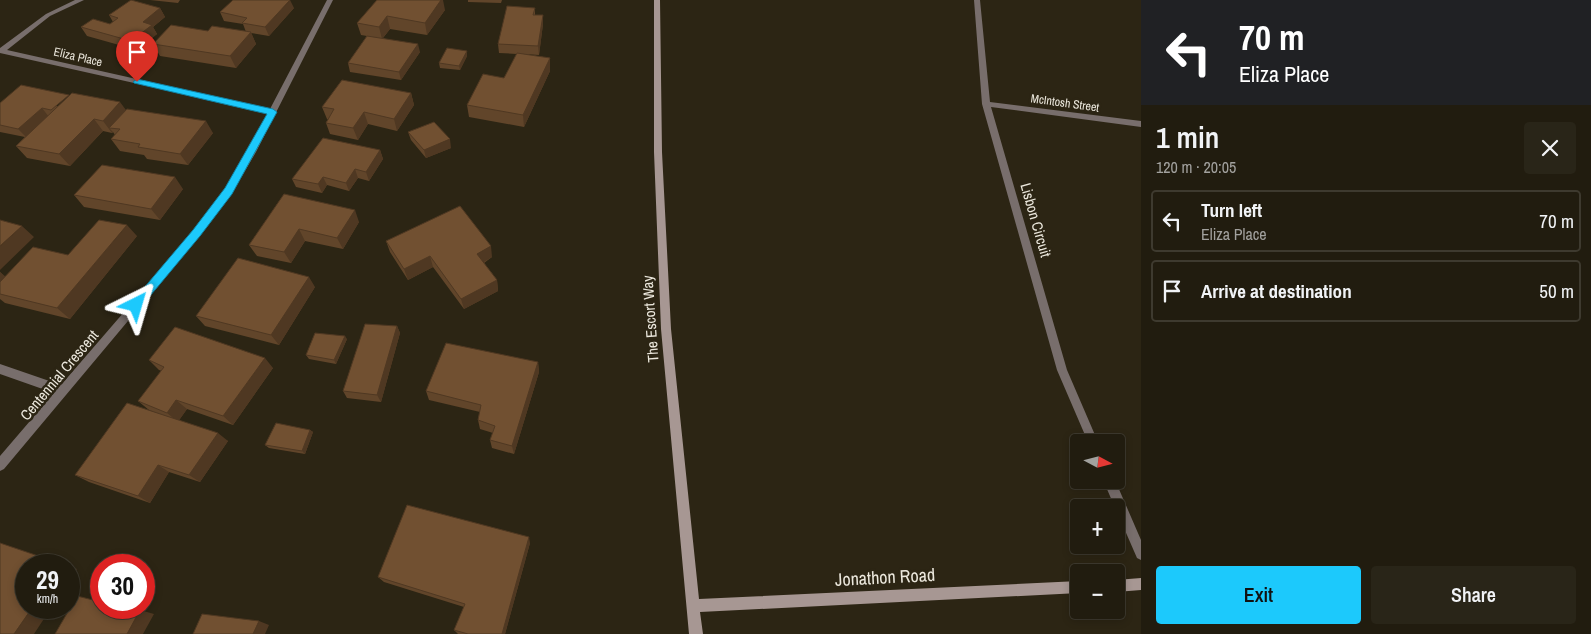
<!DOCTYPE html>
<meta charset="utf-8">
<style>
body{margin:0;font-family:"Archivo Narrow",sans-serif;background:#292518;color:#f1f3f6;height:100vh;display:flex;flex-direction:column;font-size:19px;white-space:nowrap}
*{box-sizing:border-box;margin:0}
p{font-size:16px;color:#a2a19e}
.icon{flex:none;width:28px;height:28px;fill:none;stroke:currentColor;stroke-width:2;stroke-linecap:round;stroke-linejoin:round}
.map{position:relative;flex:1;overflow:hidden}
.drawer{display:flex;flex-direction:column;background:#211c0f;width:450px}
.drawer>*{flex:none}
.top-card{background:#202124;color:#fff;overflow:hidden}
.needle{width:32px;rotate:97deg}
.tools{position:absolute;left:1070px;top:434px;display:grid;gap:10px}
.tools a{display:grid;place-items:center;width:55px;height:55px;border-radius:5px;background:#211c0f;box-shadow:0 2px 8px #0003,0 0 0 1px #3e3a2f;font-size:25px}
.speed{position:absolute;left:15px;top:554px;display:flex;gap:10px;font-size:25px;font-weight:700;text-align:center}
.speed>*{display:grid;place-content:center;width:65px;height:65px;border-radius:50%;background:#211c0f;box-shadow:0 2px 8px #0003,0 0 0 1px #3e3a2f;line-height:1}
.speed small{font-size:12px;font-weight:400}
.speed .limit{border:8px solid #d22;background:#fff;color:#111}
.pin{position:absolute;display:grid;place-items:center;width:42px;height:42px;color:#fff;margin:-51px -21px;border-radius:50% 50% 50% 0;rotate:-45deg;box-shadow:0 0 5px #0007}
.pin .icon{rotate:45deg}
.me{position:absolute;width:55px;margin:-28px;rotate:40deg;stroke-linejoin:round;filter:drop-shadow(0 0 4px #0008)}
.turn{display:flex;align-items:center;gap:18px;height:105px;padding:0 15px;font-size:22px}
.turn .icon{width:65px;height:65px;stroke-width:2.5}
.turn b{display:block;font-size:35px;line-height:42px}
.round{display:grid;place-items:center;flex:none;width:52px;height:52px;border-radius:5px;background:#292518}
.head{display:flex;align-items:center;justify-content:space-between;height:85px;padding:0 15px}
h1{font-size:30px;font-weight:600;line-height:38px}
.primary-button{display:flex;gap:10px;margin-top:auto;padding:10px 15px}
.primary-button a{flex:1;height:58px;border-radius:5px;background:#1cc9fc;color:#111;font-size:20px;font-weight:600;line-height:58px;text-align:center}
.primary-button a+a{background:#292518;color:#f1f3f6}
ul{padding:0;list-style:none}
li{display:flex;align-items:center;gap:15px;height:62px;margin:0 10px 8px;padding:0 5px;border:2px solid #3e3a2f;border-radius:5px}
li div{flex:1}
li b{display:block;font-size:19px}
li em{font-style:normal}
main{display:flex;flex:1;min-height:0}
.map>svg:first-child{display:block}
.lines{fill:none;stroke-linecap:round;stroke-linejoin:round}
.street{fill:#786e6c;fill-rule:evenodd}
.secondary{fill:#a79793;fill-rule:evenodd}
.wall{fill:#61452a}
.shaded-wall{fill:#4f3822}
.building{fill:#715031;stroke:#4f3822}
.route{fill:#1cc9fc;stroke:#1283a4}
.labels{text-anchor:middle;dominant-baseline:central;stroke-width:5;stroke-linejoin:round;paint-order:stroke}
.far-street-label{font-size:12px;fill:#ece8dd;stroke:#2c2514}
.street-label{font-size:15px;fill:#ece8dd;stroke:#2c2514}
.near-street-label{font-size:18px;fill:#ece8dd;stroke:#2c2514}
</style>
<main>
<div class="map">
<svg width="1141" height="634" viewBox="0 0 1141 634">
<rect width="100%" height="100%" fill="#2c2514"/>
<g class="lines">
<!-- street -->
<path class="street" d="M75 0H84L50 16 7 50 270 109 327 0H333L256 152 232 193 200 235 4 469 0 471V456L54 393 0 374V364L61 385 194 231 226 189 248 152 268 113 0 53V48L46 14Z
M974 0H980L990 102 1141 121V127L991 107 1067 370 1098 442H1088L1057 370 982 104Z
M1103 480H1115L1141 540V560L1137 558Z"/>
<!-- secondary -->
<path class="secondary" d="M654 0H660L662 152 671 329 699 599 1079 581V593L700 612 703 634H689L661 329 654 152Z
M1141 578V590L1116 592V580Z"/>
</g>
<!-- wall -->
<path class="wall" d="M150 0H180L178 3Z
M377 0 445 10 427 35 390 29 383 38 420 52 401 80 350 72 348 63 367 36 361 35 357 23Z
M468 0H502L501 3 468 2Z
M160 8 165 17 153 27 157 34 137 50 87 36 81 27 110 24 113 22 109 15Z
M294 8 269 36 251 33 256 44 236 68 160 56 153 44 208 31 246 32 243 24 224 21 220 12Z
M535 8V15H543V24L539 55 524 54 550 58V71L524 127 469 117 467 105 504 78 517 54 499 53 498 44Z
M467 56 460 70 440 68 439 63Z
M411 93 414 105 397 131 368 124 358 140 330 134 326 123 328 119H327L322 107Z
M0 103 126 110 213 133 188 165 147 159 144 155 120 151 111 139 115 135 113 132 112 133 103 131 70 166 27 158 16 146 25 137 0 132Z
M408 132 451 148 426 158 411 140Z
M380 150 383 159 369 181 358 178 349 191 327 185 322 193 296 187 292 179Z
M183 189 160 220 84 207 74 195Z
M284 194 359 222 343 249 305 241 291 263 257 256 249 245Z
M137 236 70 319 5 303 0 299V272L5 277 68 255Z
M386 241 492 257 484 263 497 280 498 291 464 309 433 267 408 280 390 252Z
M315 287 279 345 205 326 196 316Z
M397 326 400 333 381 402 347 398 343 391Z
M347 339 336 364 309 359 306 355Z
M149 360 273 368 233 425 187 409 179 420 228 441 200 482 169 472 150 503 89 482 75 475 159 414 149 410 138 401 162 371 159 370Z
M538 362 539 372 514 454 492 448 490 440 493 433 480 429 478 420 480 412 429 400 426 391Z
M310 430 313 432 305 454 269 448 265 445Z
M530 543 505 634H458L454 630 464 607 384 582 378 577Z"/>
<!-- shaded-wall -->
<path class="shaded-wall" d="M290 0 294 8 269 36 265 27Z
M440 0H443L445 10 427 35 425 23Z
M160 8 165 17 153 27 157 34 137 50 131 41 143 22Z
M543 15V24L539 55 538 46Z
M387 16 390 29 382 39 379 27Z
M251 32 256 44 236 68 230 56Z
M418 44 420 52 401 80 399 72Z
M467 51V56L460 70 459 66Z
M550 58V71L524 127 523 115Z
M411 93 414 105 397 131 394 119Z
M120 102 129 114 109 128 113 132 112 133 103 121Z
M42 108 49 117 26 137 18 129Z
M364 112 368 124 358 140 353 128Z
M94 119 103 131 70 166 59 154Z
M206 121 213 133 188 165 180 154Z
M450 139 451 148 426 158 424 150Z
M380 150 383 159 369 181 366 172Z
M355 169 358 178 349 191 346 183Z
M175 177 183 189 160 220 151 209Z
M323 177 327 185 322 193 318 184Z
M355 210 359 222 343 249 337 238Z
M127 225 137 236 70 319 57 308Z
M22 226 34 237 0 270V246Z
M299 229 305 241 291 263 284 252Z
M491 246 492 257 479 265 477 254Z
M430 256 433 267 408 280 404 269Z
M0 272 6 277 0 283Z
M309 277 315 287 279 345 271 335Z
M497 280 498 291 464 309 461 299Z
M397 326 400 333 381 402 377 395Z
M345 336 347 339 336 364 334 360Z
M265 358 273 368 233 425 223 416Z
M538 362 539 372 514 454 512 446Z
M176 400 187 409 178 422 167 413Z
M310 430 313 432 305 454 302 451Z
M218 433 228 441 200 482 189 475Z
M158 465 169 472 150 503 138 496Z
M529 537 530 543 505 634H502Z
M69 566 77 569 69 582Z
M32 608H51L34 634H14Z
M140 610 154 614 143 634H127Z
M259 621 269 625 265 634H253Z"/>
<!-- building -->
<path class="building" d="M131 0 160 8 143 22 152 25 131 41 81 27 93 19 110 24 118 18 109 15Z
M233 0H290L265 27 242 23 247 18 220 12Z
M377 0H441L425 23 387 16 379 27 357 23Z
M507 6 535 8 533 15H543L538 46 498 44Z
M171 25 208 31 212 26 251 32 230 56 153 44Z
M367 36 418 44 399 72 348 63Z
M447 48 467 51 459 66 439 63Z
M517 53 550 58 523 115 467 105 483 74 504 78Z
M342 80 411 93 394 119 364 112 353 128 326 123 334 109 322 107Z
M21 85 69 95 51 110 42 108 18 129 0 125V103Z
M72 93 120 102 103 121 94 119 59 154 16 146Z
M127 109 206 121 180 154 138 147 140 144 111 139 120 129 109 128Z
M434 122 450 139 424 150 408 132Z
M323 138 380 150 366 172 355 169 346 183 323 177 318 184 292 179Z
M102 165 175 177 151 209 74 195Z
M284 194 355 210 337 238 299 229 284 252 249 245Z
M460 206 491 246 477 254 497 280 461 299 430 256 404 269 386 241Z
M0 220 22 226 0 246Z
M99 220 127 225 57 308 0 294V282L33 247 68 255Z
M238 258 309 277 271 335 196 316Z
M365 324 397 326 377 395 343 391Z
M175 327 265 358 223 416 176 400 167 413 138 401 164 367 149 360Z
M315 333 345 336 334 360 306 355Z
M446 343 538 362 512 446 490 440 495 426 478 420 481 405 426 391Z
M127 403 218 433 189 475 158 465 138 496 75 475Z
M276 423 310 430 302 451 265 445Z
M407 505 529 537 502 634H468L454 630 465 604 378 577Z
M0 543 62 564 61 565H26V608H32L14 634H0Z
M77 596 101 602V608H128L140 610 127 634H55Z
M202 614 259 621 253 634H193Z"/>
<!-- route -->
<path class="route" d="M137 79 273 109 277 112 232 194 200 236 140 308 136 310 130 305 132 302 193 230 225 188 267 114 134 83 133 82Z"/>
<g class="labels">
<!-- far-street labels -->
<g class="far-street-label">
<text transform="translate(78 57) rotate(13)">Eliza Place</text>
<text transform="translate(1065 103) rotate(8)">McIntosh Street</text>
</g>
<!-- street labels -->
<g class="street-label">
<text transform="translate(1036 220) rotate(74)">Lisbon Circuit</text>
<text transform="translate(650 319) rotate(-94)">The Escort Way</text>
<text transform="translate(59 375) rotate(-50)">Centennial Crescent</text>
</g>
<!-- near-street labels -->
<g class="near-street-label">
<text transform="translate(885 577) rotate(-3)">Jonathon Road</text>
</g>
</g>
</svg>
<div class="tools">
<a><svg class="needle" viewBox="-14 -14 28 28"><path d="M0-13l5 13h-10z" fill="#e53935"/><path d="M0 13l5-13h-10z" fill="#a2a19e"/></svg></a>
<a>+</a>
<a>−</a>
</div>
<div class="speed"><div>29<small>km/h</small></div><div class="limit">30</div></div>
<div class="pin" style="left:137px;top:82px;background:#d93025"><svg class="icon" aria-label="arrive" viewBox="0 0 24 24"><path d="M6 21V4h12l-3 4 3 4H6"/></svg></div>
<svg class="me" style="left:136px;top:305px" viewBox="-20 -20 40 40"><path d="M0-17L14 15 0 8-14 15z" fill="#1cc9fc" stroke="#fff" stroke-width="4"/></svg>
</div>
<section class="drawer">
<div class="top-card">
<div class="turn"><svg class="icon" aria-label="left" viewBox="0 0 24 24"><path d="M17 20v-9H6M10 6l-5 5 5 5"/></svg><div><b>70 m</b>Eliza Place</div></div>
</div>
<div class="head"><div><h1>1 min</h1><p>120 m · 20:05</p></div><a class="round"><svg class="icon" aria-label="close" viewBox="0 0 24 24"><path d="M6 6l12 12M18 6L6 18"/></svg></a></div>
<ul>
<li><svg class="icon" aria-label="left" viewBox="0 0 24 24"><path d="M17 20v-9H6M10 6l-5 5 5 5"/></svg><div><b>Turn left</b><p>Eliza Place</p></div><em>70 m</em></li>
<li><svg class="icon" aria-label="arrive" viewBox="0 0 24 24"><path d="M6 21V4h12l-3 4 3 4H6"/></svg><div><b>Arrive at destination</b></div><em>50 m</em></li>
</ul>
<div class="primary-button"><a>Exit</a><a>Share</a></div>
</section>
</main>
